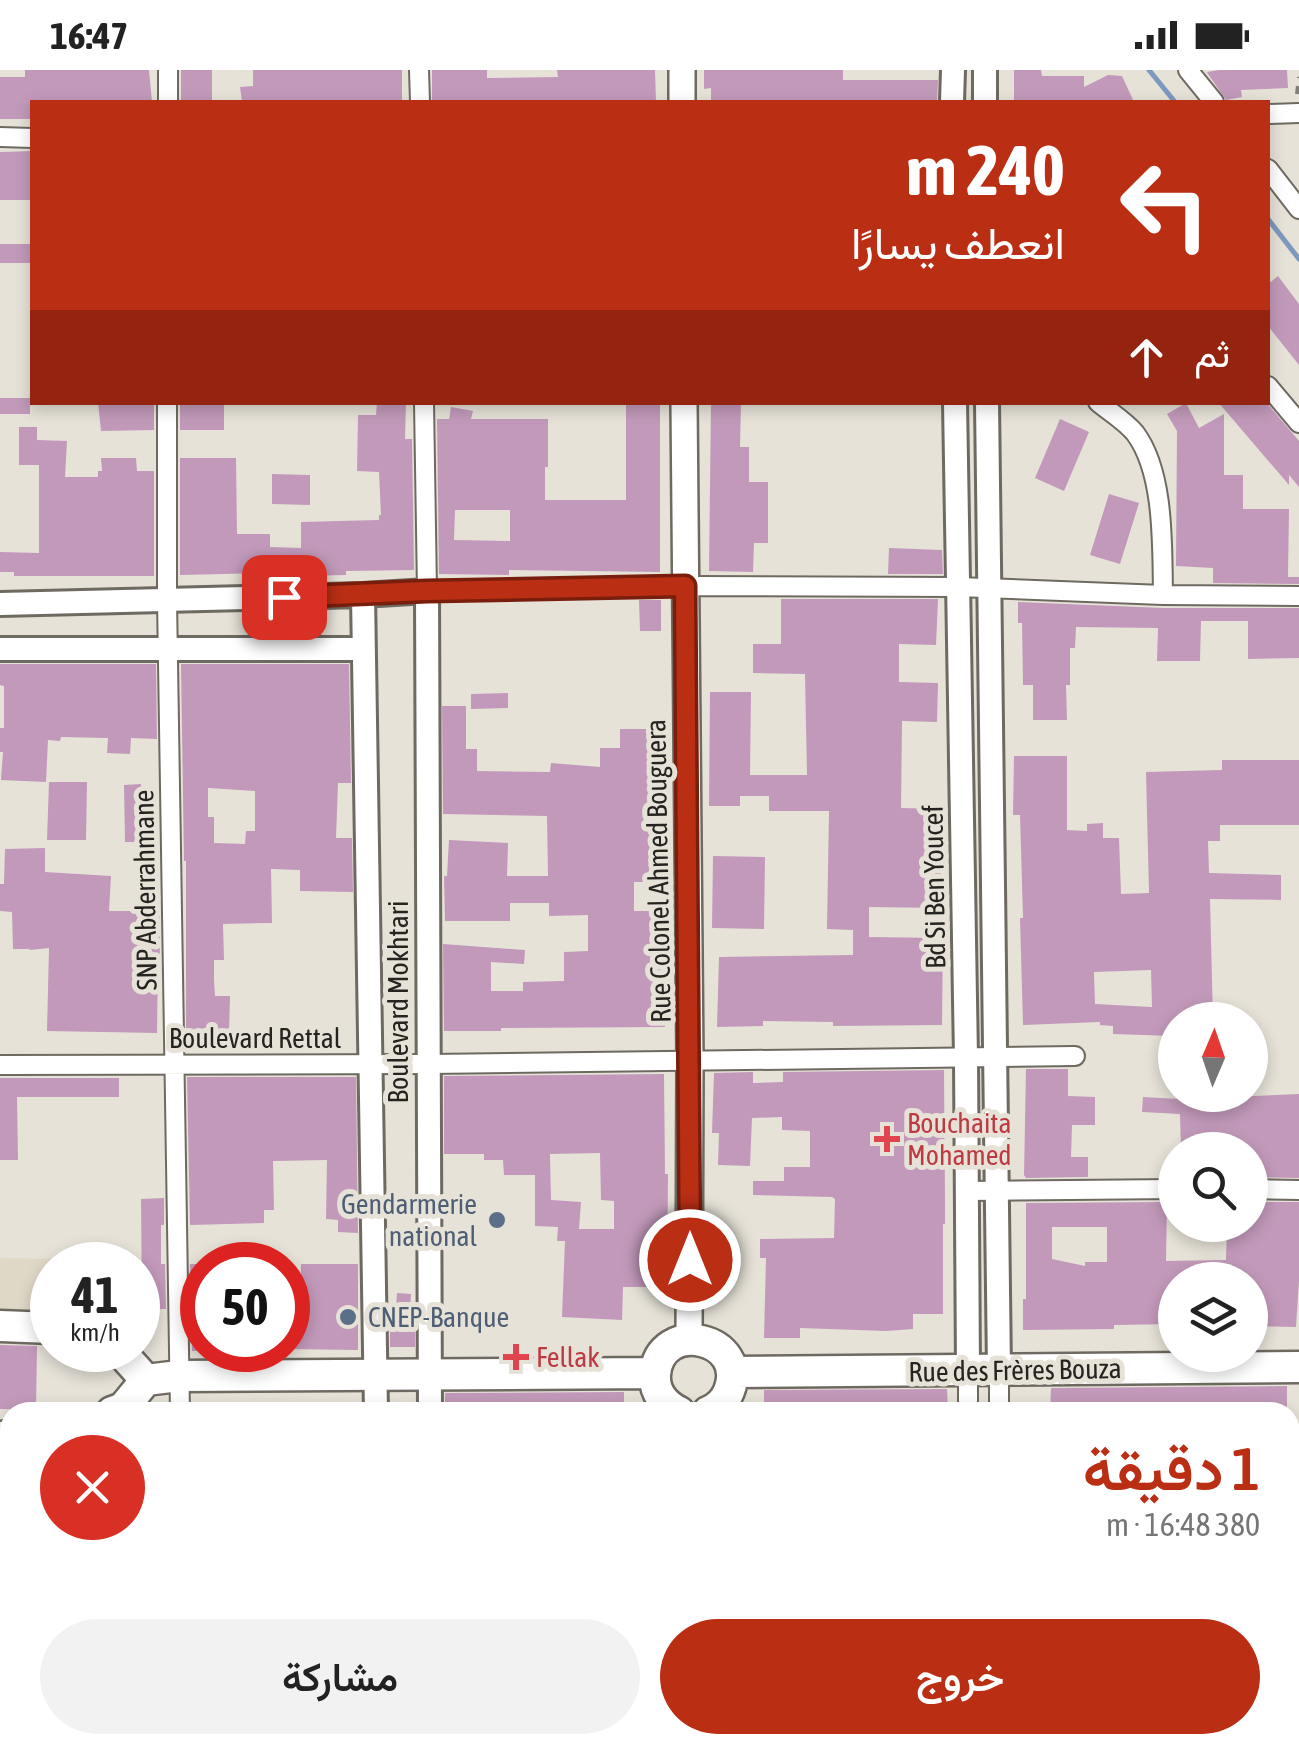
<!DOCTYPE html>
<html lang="ar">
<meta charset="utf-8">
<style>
body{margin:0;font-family:"Asap Condensed",Vazirmatn,sans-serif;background:#f2f2f2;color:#222;direction:rtl;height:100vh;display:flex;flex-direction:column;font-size:38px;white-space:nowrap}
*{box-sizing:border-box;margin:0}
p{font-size:32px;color:#767676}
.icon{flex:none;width:55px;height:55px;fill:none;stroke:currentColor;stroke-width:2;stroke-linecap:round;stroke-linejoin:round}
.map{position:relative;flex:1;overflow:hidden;direction:ltr}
.details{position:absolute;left:0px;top:1332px;width:1300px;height:352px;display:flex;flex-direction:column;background:#fff;border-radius:30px 30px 0 0;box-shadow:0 5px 15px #0003;direction:rtl}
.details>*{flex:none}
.top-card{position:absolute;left:30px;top:30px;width:1240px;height:305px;border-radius:0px;box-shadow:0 5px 15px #0003;direction:rtl;background:#ba2e14;color:#fff;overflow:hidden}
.needle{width:65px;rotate:2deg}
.buttons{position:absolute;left:1158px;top:932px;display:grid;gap:20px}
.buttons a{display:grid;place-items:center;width:110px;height:110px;border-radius:50%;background:#fff;box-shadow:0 5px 15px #0003;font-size:50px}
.speed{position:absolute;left:30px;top:1172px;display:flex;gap:20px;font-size:50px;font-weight:700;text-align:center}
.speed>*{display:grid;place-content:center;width:130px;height:130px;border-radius:50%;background:#fff;box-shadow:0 5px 15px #0003;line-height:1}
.speed small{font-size:25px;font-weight:400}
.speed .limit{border:15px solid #d22;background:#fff;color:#111}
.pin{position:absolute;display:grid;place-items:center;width:85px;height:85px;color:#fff;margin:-42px;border-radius:20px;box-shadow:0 5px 15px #0006}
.me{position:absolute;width:110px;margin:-55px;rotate:0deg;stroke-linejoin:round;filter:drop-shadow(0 0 8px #0008)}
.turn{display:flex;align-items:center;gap:35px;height:210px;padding:0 40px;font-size:45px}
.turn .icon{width:130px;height:130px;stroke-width:2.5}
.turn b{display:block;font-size:70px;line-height:85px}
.then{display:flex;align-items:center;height:95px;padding:0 40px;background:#0003;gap:20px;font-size:38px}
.round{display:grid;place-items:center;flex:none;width:105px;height:105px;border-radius:52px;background:#f2f2f2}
.headline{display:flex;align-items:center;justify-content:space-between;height:170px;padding:0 40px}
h1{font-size:60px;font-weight:600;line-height:75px;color:#ba2e14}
.action{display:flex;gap:20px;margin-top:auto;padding:20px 40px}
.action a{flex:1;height:115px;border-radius:60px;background:#ba2e14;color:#fff;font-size:40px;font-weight:600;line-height:115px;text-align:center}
.action a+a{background:#f2f2f2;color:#222}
.status{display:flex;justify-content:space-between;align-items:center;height:70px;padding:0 50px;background:#fff;direction:ltr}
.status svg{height:28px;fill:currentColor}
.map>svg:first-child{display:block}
.built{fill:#e0d8c7}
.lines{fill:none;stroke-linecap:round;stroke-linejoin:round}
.stream{stroke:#7d99c0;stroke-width:5}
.building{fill:#c299ba;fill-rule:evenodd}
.minor-casing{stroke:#6e6a61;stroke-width:22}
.tertiary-casing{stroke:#6e6a61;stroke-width:28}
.secondary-casing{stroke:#6e6a61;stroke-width:30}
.primary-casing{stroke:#6e6a61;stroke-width:35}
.path{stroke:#817e77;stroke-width:4;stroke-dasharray:8 8;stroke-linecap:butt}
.minor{stroke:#fff;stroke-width:18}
.tertiary{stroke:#fff;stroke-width:22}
.secondary{stroke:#fff;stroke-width:25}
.primary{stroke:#fff;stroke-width:30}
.route-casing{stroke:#791e0d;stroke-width:25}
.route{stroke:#ba2e14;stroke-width:18}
.health-dot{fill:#e0444e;stroke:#e6e2d8;stroke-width:4}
.service-dot{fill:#5c6f8a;stroke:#e6e2d8;stroke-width:4}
.labels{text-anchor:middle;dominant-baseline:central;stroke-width:10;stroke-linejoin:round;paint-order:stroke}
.street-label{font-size:28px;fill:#262420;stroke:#e6e2d8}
.health-label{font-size:28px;fill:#be3a42;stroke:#e6e2d8;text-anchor:start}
.service-label{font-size:28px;fill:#4e5e75;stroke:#e6e2d8;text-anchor:end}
</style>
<div class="status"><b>16:47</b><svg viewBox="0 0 49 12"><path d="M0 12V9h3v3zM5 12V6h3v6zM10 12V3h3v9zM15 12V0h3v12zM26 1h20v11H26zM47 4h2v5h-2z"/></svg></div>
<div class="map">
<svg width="1299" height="1684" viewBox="0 0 1299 1684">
<rect width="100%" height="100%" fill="#e6e2d8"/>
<!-- built -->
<path class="built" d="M0 1188 59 1189V1195H52V1241L0 1240Z"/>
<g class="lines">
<!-- stream -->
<path class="stream" d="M1149 0 1175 32
M1268 149 1299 189"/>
</g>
<!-- building -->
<path class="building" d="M25 0H149L152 32H32V49H0V7H25Z
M181 0H212V32H181Z
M253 0H402V32H242L240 17 253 16Z
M432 0H487V8L558 7 557 0H655L656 32H432Z
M704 0H843V10H938L937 32H711V18L704 19Z
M1014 0H1041L1042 6H1084V17L1108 5 1122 6 1134 32H1014Z
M1219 0H1287L1288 18 1241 20 1242 27 1226 30 1208 4 1207 2Z
M32 81V130H0V82Z
M0 174H32V193H0Z
M1278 206 1299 234V295L1268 256V214Z
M0 328H30V344H0Z
M98 332H154V360L101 361Z
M180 332H224V360H180Z
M377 332H406L405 369H412L414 500 346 501V505L302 506V504L270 503 180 505V388H236L237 464H270V477L301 478V452L379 450V445H381L379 402 357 401 358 345H376Z
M626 332H660V502L509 500V505L439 504 437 349H449L451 337 473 341 471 349H548V397H545V430H626ZM455 440H510V471L454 470Z
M711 332H741L740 377H749V412H768V473H754L753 502 709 501Z
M1218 332H1266L1299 371V417L1289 405V415Z
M1186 333 1199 358 1224 344V405H1243V439H1289L1288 507H1299V514L1213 513V498L1176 496 1177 361 1167 344Z
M1060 349 1089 362 1064 421 1035 408Z
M19 357H37V370L67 371 65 407H98V401H102L101 388H136L137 401H154V506H14V502H0V482L39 483V395H19Z
M272 404 310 405V435L272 434Z
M1109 424 1139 433 1120 494 1090 485Z
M889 478 942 480 943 504H888Z
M781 529H938L936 575 899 574V612L938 613 937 652 902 651 901 738 942 739 940 838 869 837V867L943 868 942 955 833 956V952L763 951V956L717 957 719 887 853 885V860L827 859 829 741H769V726H740V736H709L710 622H751L750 705H807L805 604 753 603V574H781Z
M639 530H661V561H640Z
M1018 532 1163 538H1299V588L1248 589V551H1201L1200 591H1157L1158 558 1076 557 1075 578H1070V615H1066L1067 650H1033V615H1023L1022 553H1018Z
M0 594H156L157 669 131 668 130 684 107 683 108 668 61 667 60 671 48 670 46 712 1 710 3 682H0V658H4V616L0 615Z
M181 594H349L351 713H338L336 768H352L353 822 300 821V800L271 799 272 853 223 854 224 890H214V910L215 926H230L229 962 186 961V791H184ZM208 718 255 721V761H246L245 774 214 773V747H208Z
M508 623V638L471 639V624Z
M442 636H466V679H477V701L550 702 551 693 600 697V678H620V659H661L664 812H634V841H662L665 957 501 958V961H444L443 874 525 880 524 894 491 892V921H523V912L564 911V882L588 881V845L549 846V833H510V851H445L444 806H447L449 770 508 773 507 806H548L547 746 443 744Z
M1014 686H1067V760L1087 761V754L1103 753V768H1119L1121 824 1149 823 1146 702 1222 700V690H1299V755H1220V771H1208L1209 803 1281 805V830L1210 829 1213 950H1174L1173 966 1113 964V956L1100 955V952L1023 955 1020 848H1023L1020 745H1013ZM1151 900 1152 937 1095 934 1094 902Z
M49 712H87L86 770H47Z
M141 714V742H147L148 770 158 771 160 892H158L157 963 47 961 49 878 30 880 29 879H13L12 842 0 841V814H4L5 779 45 778V802L111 806 109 841H139L140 772H125L124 715Z
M713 786 765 787 764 859 712 858Z
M1026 999H1068V1026L1095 1027V1055H1072L1071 1087H1088V1107L1026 1108 1024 1105Z
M944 1000 945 1131V1154H943V1244H913V1259L886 1261 800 1258V1268H764L766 1188H760V1169L834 1168 835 1129 832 1127 753 1125V1111H784V1097H810V1061L782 1060V1047L752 1048 750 1096 718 1095 719 1063H712L714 1003 753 1002V1013L783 1012V1002Z
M664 1004 665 1104H668L667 1217H623L622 1250 562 1247 565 1171H557L558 1157 535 1156V1105H504L503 1090H484V1084H444V1006ZM600 1083 601 1130 614 1131V1159H579L581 1132 551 1130 550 1084Z
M187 1007H356L358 1163 338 1162V1150L326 1149 327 1090 273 1091 274 1140H264V1153L190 1155Z
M0 1008H119V1027H17L18 1090H0Z
M1299 1024V1108L1250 1107V1080H1181L1180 1044 1142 1042 1143 1027 1179 1029Z
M164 1128V1155H161V1194H165L166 1239H142L141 1129Z
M1167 1132 1166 1191 1226 1190 1227 1155H1250V1132H1299V1210L1296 1257 1250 1256V1210H1175V1254L1114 1255V1259L1023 1260V1229H1026V1133ZM1052 1157H1107V1192H1085V1196L1052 1189Z
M190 1194H202V1281H192Z
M301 1194H358V1280L288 1279V1235L300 1234Z
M397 1223 411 1224 409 1256H415V1277H390V1256H395Z
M0 1275 37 1276 36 1340 0 1339Z
M1287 1316V1342H1050L1051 1318Z
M947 1319 948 1342H764V1320Z
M624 1322V1342H445V1323Z"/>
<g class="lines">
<!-- minor casing -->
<g class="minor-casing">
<path id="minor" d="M168 0V32
M419 0 420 32
M1188 0 1214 32
M1268 44 1299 43
M0 67 32 68
M1268 99 1299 139
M1268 316 1299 353
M167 332V530L180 1342
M424 332 427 521 685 516 958 517 1163 525 1299 526
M1098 332C1110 342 1126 352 1135 363 1165 403 1162 477 1163 525
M0 995 429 994 1075 986
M1250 1119 1299 1120
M966 1121 1175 1119
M999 1300V1342
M968 1301V1342
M1290 1610 1293 1616 1290 1621
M0 1624H10
M188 1675V1684
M969 1675V1684
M1002 1675V1684"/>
</g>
<!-- tertiary casing -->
<g class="tertiary-casing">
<path id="tertiary" d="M985 0V32
M952 32 953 0
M955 332 966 988 968 1301
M987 332 999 1300
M363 525 376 1342
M0 534 363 525 427 521 430 1342
M0 579H363
M378 1675V1684
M432 1675V1684"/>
</g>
<!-- secondary casing -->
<g class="secondary-casing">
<path id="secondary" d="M682 32V0
M684 332 690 991 689 1269
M691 1675V1684"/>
</g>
<!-- primary casing -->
<g class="primary-casing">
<path id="primary" d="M0 1256 52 1258
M119 1280 146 1310
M732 1302 1299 1297
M146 1310 179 1306 655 1303
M112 1342 123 1338 146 1310
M679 1342C665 1335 654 1323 655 1305 659 1247 750 1267 729 1321 725 1331 718 1338 708 1342
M0 1367 10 1366"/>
</g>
<!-- path -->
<path class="path" d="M1297 24 1299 7"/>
<!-- minor -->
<use href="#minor" class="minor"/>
<!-- tertiary -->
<use href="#tertiary" class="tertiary"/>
<!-- secondary -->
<use href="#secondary" class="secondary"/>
<!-- primary -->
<use href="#primary" class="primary"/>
</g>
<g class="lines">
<!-- route casing -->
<g class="route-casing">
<path id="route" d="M284 527 427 521 685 516 690 1190"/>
</g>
<!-- route -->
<use href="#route" class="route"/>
</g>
<!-- markers -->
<g class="health-dot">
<path d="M882 1054h10v10h10v10h-10v10h-10v-10h-10v-10h10z"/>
<path d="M511 1272h10v10h10v10h-10v10h-10v-10h-10v-10h10z"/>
</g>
<g class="service-dot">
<circle cx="497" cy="1150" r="10"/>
<circle cx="348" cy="1247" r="10"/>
</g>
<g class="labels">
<!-- street labels -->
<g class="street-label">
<text transform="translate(658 801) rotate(-91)">Rue Colonel Ahmed Bouguera</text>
<text transform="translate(934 817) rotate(-91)">Bd Si Ben Youcef</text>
<text transform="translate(145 820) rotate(-91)">SNP Abderrahmane</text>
<text transform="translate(398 932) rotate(-90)">Boulevard Mokhtari</text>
<text x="255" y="968">Boulevard Rettal</text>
<text transform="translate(1015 1300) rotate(-1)">Rue des Frères Bouza</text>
</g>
<!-- health labels -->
<g class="health-label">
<text x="907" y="1053">Bouchaita<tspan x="907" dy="32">Mohamed</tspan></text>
<text x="536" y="1287">Fellak</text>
</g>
<!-- service labels -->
<g class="service-label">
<text x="477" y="1134">Gendarmerie<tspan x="477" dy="32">national</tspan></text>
<text x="368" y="1247" text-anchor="start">CNEP-Banque</text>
</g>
</g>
</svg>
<div class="buttons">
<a><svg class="needle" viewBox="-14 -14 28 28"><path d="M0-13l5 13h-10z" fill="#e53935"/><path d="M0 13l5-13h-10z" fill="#767676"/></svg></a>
<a><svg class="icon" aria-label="search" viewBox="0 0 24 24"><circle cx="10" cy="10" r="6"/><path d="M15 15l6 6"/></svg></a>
<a><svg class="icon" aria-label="layers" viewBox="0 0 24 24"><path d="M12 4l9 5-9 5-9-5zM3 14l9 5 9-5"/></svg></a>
</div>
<div class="speed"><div>41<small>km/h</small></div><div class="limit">50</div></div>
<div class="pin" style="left:284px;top:527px;background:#d93025"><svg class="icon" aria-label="arrive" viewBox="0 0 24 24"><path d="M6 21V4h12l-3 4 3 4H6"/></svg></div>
<svg class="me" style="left:690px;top:1190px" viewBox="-20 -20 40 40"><circle r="17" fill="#ba2e14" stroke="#fff" stroke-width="3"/><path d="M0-11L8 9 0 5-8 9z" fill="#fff"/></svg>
<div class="top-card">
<div class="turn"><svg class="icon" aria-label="left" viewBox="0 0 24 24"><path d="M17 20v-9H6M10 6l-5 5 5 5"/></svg><div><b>240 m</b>انعطف يسارًا</div></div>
<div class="then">ثم<svg class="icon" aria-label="ahead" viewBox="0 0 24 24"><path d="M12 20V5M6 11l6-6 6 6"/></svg></div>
</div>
<section class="details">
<div class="headline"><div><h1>1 دقيقة</h1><p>380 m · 16:48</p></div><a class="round" style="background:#d93025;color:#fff"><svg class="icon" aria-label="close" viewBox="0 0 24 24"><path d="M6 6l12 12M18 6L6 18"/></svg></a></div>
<div class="action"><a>خروج</a><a>مشاركة</a></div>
</section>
</div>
